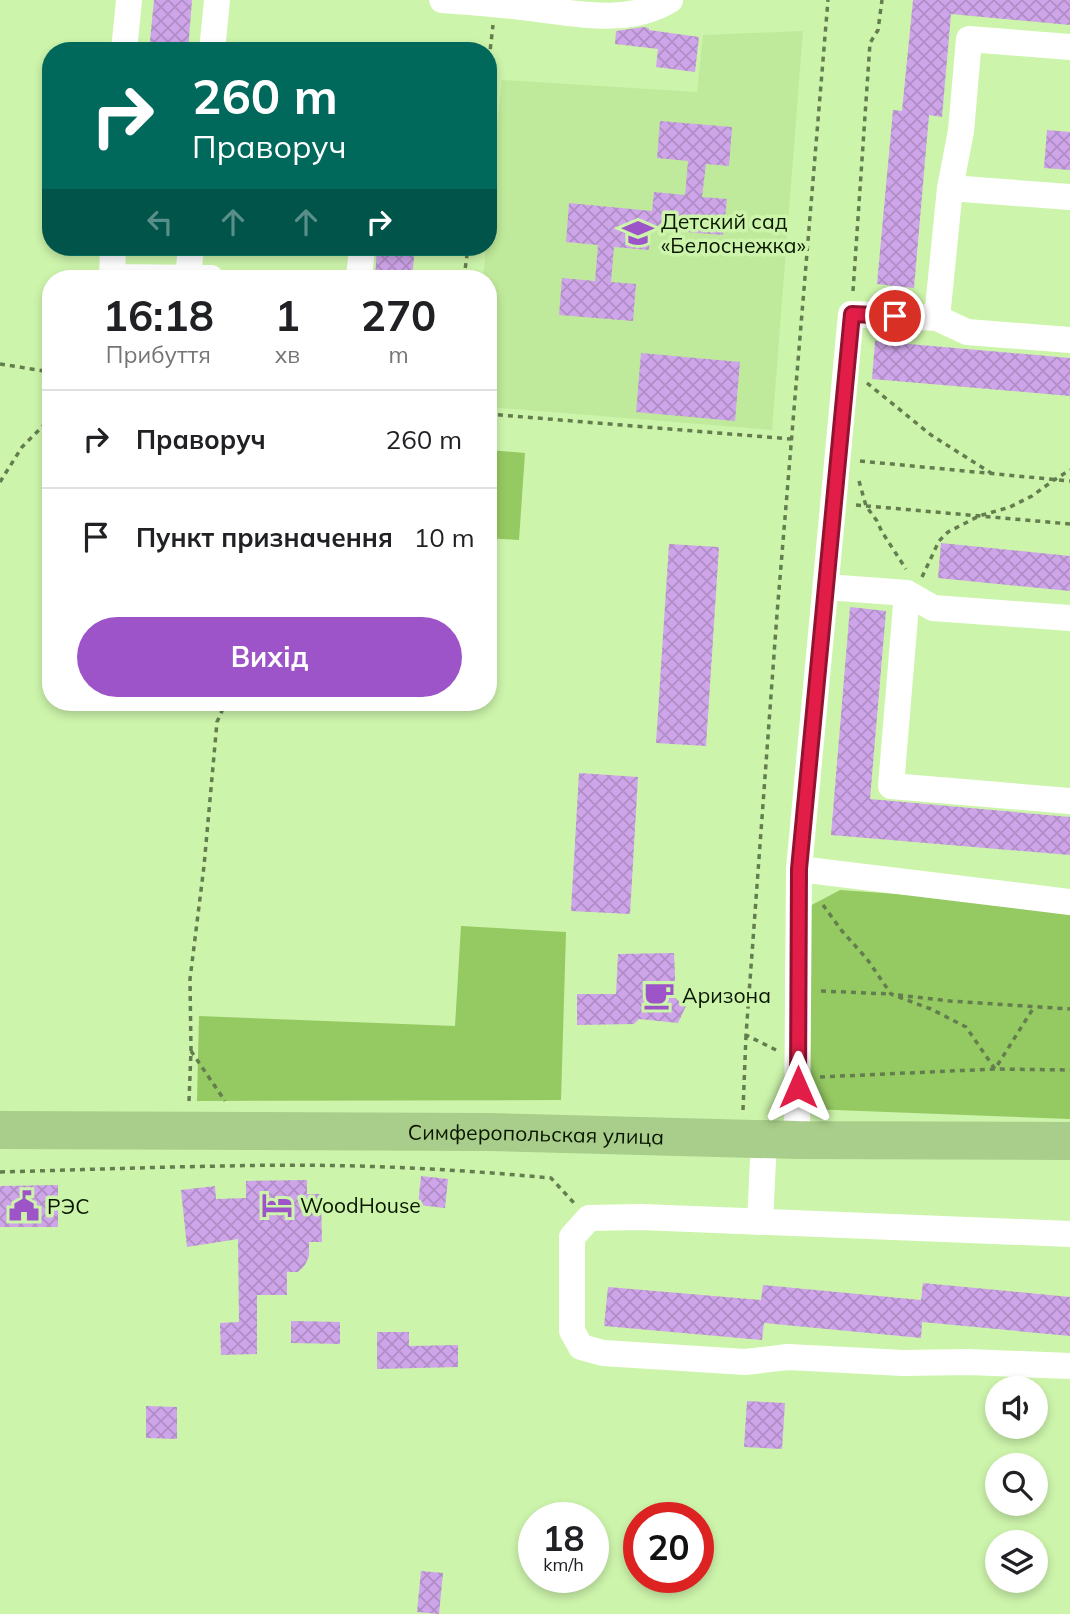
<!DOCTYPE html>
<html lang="uk">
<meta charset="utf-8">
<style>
body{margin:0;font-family:Mulish,sans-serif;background:#f6f6f6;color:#202124;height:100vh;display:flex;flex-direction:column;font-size:26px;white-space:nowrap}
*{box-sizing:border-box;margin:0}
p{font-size:23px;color:#757577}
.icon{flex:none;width:38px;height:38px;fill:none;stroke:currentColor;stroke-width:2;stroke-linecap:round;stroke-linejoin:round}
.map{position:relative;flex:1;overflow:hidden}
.panel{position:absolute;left:42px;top:270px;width:455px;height:441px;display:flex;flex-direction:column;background:#fff;border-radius:28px;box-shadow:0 4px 10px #0003}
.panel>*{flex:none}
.guide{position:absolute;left:42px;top:42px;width:455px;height:214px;border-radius:28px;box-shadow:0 4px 10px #0003;background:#00695c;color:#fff;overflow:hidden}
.controls{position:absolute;left:985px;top:1376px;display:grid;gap:14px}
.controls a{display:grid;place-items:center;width:63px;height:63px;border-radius:50%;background:#fff;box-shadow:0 4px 10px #0003;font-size:35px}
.speed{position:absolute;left:518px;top:1502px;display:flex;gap:14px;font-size:35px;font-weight:700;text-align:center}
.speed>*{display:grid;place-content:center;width:91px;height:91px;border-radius:50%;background:#fff;box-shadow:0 4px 10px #0003;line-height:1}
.speed small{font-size:18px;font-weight:400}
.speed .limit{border:10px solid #d22;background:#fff;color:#111}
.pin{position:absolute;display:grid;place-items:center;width:60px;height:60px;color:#fff;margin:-30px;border:4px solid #fff;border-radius:50%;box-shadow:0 2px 7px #0007}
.me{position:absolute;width:77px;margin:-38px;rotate:0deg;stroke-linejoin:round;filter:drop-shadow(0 0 5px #0008)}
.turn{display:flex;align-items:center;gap:24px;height:147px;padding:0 35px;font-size:32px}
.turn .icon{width:91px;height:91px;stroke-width:2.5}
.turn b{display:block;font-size:49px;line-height:60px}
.lanes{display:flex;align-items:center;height:66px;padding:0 35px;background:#0003;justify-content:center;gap:35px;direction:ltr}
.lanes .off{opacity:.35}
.eta{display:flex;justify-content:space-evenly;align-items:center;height:119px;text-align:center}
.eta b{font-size:42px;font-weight:700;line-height:49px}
.action{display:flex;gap:14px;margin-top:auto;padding:14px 35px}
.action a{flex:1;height:80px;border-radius:42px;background:#9d54c8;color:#fff;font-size:28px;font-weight:700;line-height:80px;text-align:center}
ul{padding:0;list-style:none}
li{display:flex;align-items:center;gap:21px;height:98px;padding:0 35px;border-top:2px solid #e0e0e0}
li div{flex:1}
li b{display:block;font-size:26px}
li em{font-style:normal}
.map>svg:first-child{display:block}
.built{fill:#c0ea9b}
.green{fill:#95c962}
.building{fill:url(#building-cross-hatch)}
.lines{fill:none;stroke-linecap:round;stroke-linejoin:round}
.path{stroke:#647d4f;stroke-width:3.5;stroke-dasharray:5 5;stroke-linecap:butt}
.minor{stroke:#fff;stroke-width:26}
.highway{stroke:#a9cd8a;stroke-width:38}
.route-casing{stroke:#92132f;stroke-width:18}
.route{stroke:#e11d48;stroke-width:12}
.labels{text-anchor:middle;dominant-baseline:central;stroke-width:7;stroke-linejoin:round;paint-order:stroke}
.poi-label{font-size:21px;fill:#0a1700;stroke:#cdf4ab;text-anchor:start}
.street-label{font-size:21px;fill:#0a1700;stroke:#cdf4ab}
</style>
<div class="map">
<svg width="1070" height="1614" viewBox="0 0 1070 1614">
<defs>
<pattern id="building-cross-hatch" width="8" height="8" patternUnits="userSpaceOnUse" patternTransform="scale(1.75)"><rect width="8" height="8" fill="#cea5e9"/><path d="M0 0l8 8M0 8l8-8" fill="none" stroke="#b08dc6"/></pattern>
</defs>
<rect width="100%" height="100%" fill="#cdf4ab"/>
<!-- built -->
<path class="built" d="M803 31 772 430 488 407V278H483L486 247H488V220L502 80 697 92 703 35Z"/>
<!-- green -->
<path class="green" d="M488 450 525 453 519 540 488 538Z
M840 890 1070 906V1119L809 1109 808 907Z
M461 926 566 932 561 1100 197 1101 199 1016 455 1026Z"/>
<!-- building -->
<path class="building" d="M154 0H192L188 51H149Z
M913 0H1070V25L951 14 942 117 929 115 914 288 877 284 893 110 902 111Z
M643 27 649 28V30L699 37 695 72 656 67 658 49 615 44 616 31Z
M660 121 732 127 729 166 706 164 702 197 727 199 723 235 650 229 649 250 614 247 611 282 636 284 633 321 559 315 562 278 595 281 598 245 566 242 569 203 652 211 654 192 685 195 688 161 657 158Z
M1047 130 1070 132V170L1044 168Z
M377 247H415L412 278H375Z
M875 341 1070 358V396L872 379Z
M641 353 740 362 735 421 636 412Z
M941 543 1070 556V591L938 578Z
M669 544 719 547 706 746 656 743Z
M850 607 886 611 870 799 1070 817V855L831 835Z
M579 773 638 777 630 914 571 911Z
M674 953 676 999 686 1006 678 1023 639 1019 634 1024 577 1025V994H616L618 954Z
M421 1176 448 1179 445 1208 418 1205Z
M307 1180V1194H321L322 1242H309V1256L305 1265 298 1272H287V1295H257V1354L221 1355 220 1323 239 1322 238 1239 187 1247 181 1190 215 1186 216 1199 246 1198V1181Z
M58 1185V1227H0V1186Z
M923 1283 1070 1297V1336L922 1322 921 1338 764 1323 762 1340 604 1326 608 1287 761 1300 763 1285 921 1300Z
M291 1321 340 1322V1344L291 1343Z
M377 1332H409V1346L458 1345V1367L377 1369Z
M747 1401 785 1403 782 1449 744 1447Z
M146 1406 177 1407V1439L146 1438Z
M421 1571 443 1573 439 1614 417 1612Z"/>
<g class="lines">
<!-- path -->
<path class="path" d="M488 69 493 25
M464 278 468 247
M853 291 870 43 878 30 882 0
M0 364 51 372
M867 383 931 435 991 473
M488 414 791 439
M860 461 1070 481
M859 481 866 506 877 521 882 532 906 569
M0 482 22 447 51 418
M856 505 1070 524
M922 577 939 541 948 532 979 516 1010 507 1032 496 1054 480 1070 470
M823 905 842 931 867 959 891 994 931 1009 966 1027 995 1069 1034 1007
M821 991 890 994
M898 995 950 1001 1070 1009
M776 1050 746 1035 777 614 828 0
M191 1051 190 979 204 866 217 722 226 702
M820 1077 995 1069 1070 1070
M189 1101 191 1051 225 1101
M743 1110 746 1035
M0 1172C76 1170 152 1167 228 1166 336 1163 444 1168 551 1178L574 1203"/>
<!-- minor -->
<path class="minor" d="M442 0C469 2 496 4 522 7 569 12 627 27 670 0
M124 51 129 0
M212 51 217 0
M950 188 1070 197
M113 247 112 277 211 278
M188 277 191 247
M359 278 362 247
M937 318 950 188 961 131 969 39 1070 47
M826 587 907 593 891 786 1070 801
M907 593 933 608 1070 618
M799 869 1070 902
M797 1140 799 869 851 314 937 318 967 332 1070 340
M760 1222 764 1139
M1070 1234 641 1217 589 1218 572 1237V1331L581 1347 603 1353 745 1362 788 1357 903 1363 968 1362 1070 1366"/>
<!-- highway -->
<path class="highway" id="s1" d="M0 1130 489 1132 797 1140 1070 1141"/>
</g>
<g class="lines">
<!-- route casing -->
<g class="route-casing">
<path id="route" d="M798 1087 799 869 852 314 895 316"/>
</g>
<!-- route -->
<use href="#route" class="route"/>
</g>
<!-- icons -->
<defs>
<g id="school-bare" transform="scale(2.415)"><path d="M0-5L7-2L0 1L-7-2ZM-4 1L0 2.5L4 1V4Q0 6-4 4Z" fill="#9d54c8" stroke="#cdf4ab" stroke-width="2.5" paint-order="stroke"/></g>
<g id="cafe-bare" transform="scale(2.415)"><path d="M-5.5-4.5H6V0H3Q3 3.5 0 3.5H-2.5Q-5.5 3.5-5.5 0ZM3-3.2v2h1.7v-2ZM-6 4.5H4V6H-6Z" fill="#9d54c8" stroke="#cdf4ab" stroke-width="2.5" paint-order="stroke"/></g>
<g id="hotel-bare" transform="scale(2.415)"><path d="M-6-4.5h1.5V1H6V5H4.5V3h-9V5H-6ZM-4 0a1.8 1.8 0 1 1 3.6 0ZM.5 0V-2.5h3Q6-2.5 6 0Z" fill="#9d54c8" stroke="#cdf4ab" stroke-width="2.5" paint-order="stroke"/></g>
<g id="civic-bare" transform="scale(2.415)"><path d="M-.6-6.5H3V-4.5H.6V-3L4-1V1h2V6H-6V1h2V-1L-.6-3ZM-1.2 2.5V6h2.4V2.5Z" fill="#9d54c8" stroke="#cdf4ab" stroke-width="2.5" paint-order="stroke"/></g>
</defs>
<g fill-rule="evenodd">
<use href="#school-bare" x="638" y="233"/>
<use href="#cafe-bare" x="659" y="995"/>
<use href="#hotel-bare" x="277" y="1205"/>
<use href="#civic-bare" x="24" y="1206"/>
</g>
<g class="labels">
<!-- poi labels -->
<g class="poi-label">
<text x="661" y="221">Детский сад<tspan x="661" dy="24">«Белоснежка»</tspan></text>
<text x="682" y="995">Аризона</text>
<text x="300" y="1205">WoodHouse</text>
<text x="47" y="1206">РЭС</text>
</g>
<!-- street labels -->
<g class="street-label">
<text stroke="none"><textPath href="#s1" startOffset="536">Симферопольская улица</textPath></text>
</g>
</g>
</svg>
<div class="controls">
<a><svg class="icon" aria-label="sound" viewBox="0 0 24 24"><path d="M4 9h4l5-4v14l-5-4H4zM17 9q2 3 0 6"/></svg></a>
<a><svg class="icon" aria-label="search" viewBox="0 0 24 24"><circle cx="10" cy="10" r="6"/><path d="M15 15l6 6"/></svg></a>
<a><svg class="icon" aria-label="layers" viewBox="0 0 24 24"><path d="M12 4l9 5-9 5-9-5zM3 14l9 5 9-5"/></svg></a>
</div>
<div class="speed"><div>18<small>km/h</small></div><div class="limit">20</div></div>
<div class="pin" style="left:895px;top:316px;background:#d93025"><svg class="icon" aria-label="arrive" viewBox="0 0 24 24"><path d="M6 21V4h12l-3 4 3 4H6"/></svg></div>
<svg class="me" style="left:798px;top:1087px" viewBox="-20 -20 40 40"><path d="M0-17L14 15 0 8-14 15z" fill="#e11d48" stroke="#fff" stroke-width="4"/></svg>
<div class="guide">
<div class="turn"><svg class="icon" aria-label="right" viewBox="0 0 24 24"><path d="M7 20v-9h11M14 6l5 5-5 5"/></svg><div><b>260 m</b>Праворуч</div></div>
<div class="lanes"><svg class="icon off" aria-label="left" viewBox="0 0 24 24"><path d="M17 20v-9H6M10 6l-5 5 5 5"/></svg><svg class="icon off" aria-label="ahead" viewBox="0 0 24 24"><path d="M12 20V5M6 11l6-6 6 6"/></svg><svg class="icon off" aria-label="ahead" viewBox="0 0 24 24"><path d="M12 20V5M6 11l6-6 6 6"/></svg><svg class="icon" aria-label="right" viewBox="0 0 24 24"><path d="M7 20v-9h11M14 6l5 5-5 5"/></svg></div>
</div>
<section class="panel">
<div class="eta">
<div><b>16:18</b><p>Прибуття</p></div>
<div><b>1</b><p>хв</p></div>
<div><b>270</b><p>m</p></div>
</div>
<ul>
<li><svg class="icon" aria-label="right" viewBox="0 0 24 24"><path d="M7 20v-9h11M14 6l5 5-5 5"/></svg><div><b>Праворуч</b></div><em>260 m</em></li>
<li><svg class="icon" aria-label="arrive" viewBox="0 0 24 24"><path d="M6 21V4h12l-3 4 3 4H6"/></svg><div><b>Пункт призначення</b></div><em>10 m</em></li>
</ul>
<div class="action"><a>Вихід</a></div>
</section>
</div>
